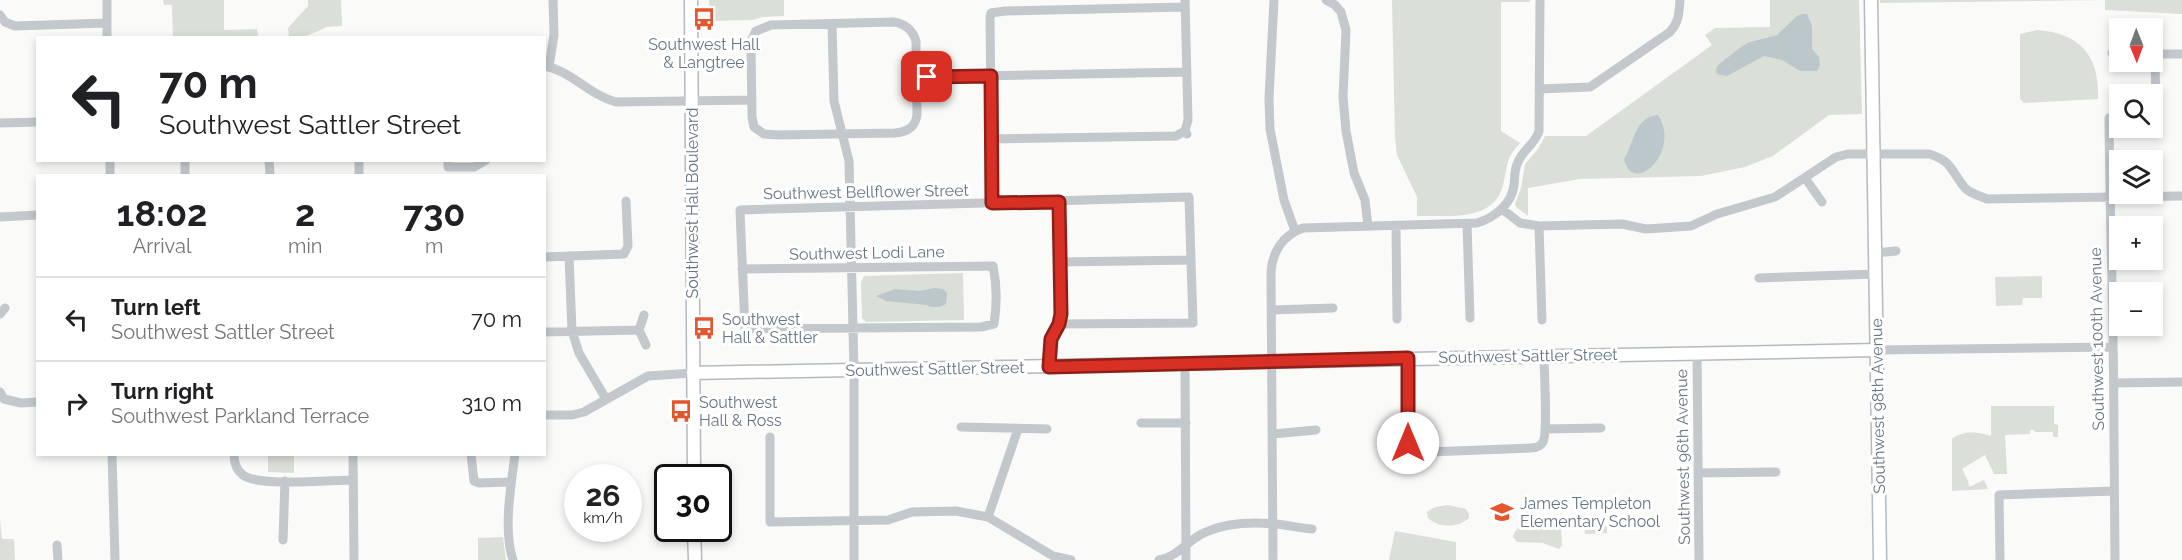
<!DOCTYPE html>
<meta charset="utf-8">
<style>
body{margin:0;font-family:Raleway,sans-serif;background:#f6f6f6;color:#202124;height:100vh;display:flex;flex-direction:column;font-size:22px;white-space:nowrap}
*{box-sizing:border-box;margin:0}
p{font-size:20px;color:#757577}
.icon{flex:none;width:33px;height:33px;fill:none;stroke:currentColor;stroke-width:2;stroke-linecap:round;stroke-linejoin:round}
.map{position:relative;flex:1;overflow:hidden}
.drawer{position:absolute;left:36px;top:174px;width:510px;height:282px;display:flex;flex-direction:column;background:#fff;border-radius:0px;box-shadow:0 3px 9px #0003}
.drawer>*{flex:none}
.banner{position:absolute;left:36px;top:36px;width:510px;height:126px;border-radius:0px;box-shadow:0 3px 9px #0003;background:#fff;color:#202124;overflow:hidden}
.needle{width:39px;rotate:179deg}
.fabs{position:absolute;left:2109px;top:18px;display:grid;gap:12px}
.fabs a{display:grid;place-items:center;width:54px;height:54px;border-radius:0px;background:#fff;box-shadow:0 3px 9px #0003;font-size:30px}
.speed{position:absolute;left:564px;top:464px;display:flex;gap:12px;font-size:30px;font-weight:700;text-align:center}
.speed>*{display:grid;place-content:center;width:78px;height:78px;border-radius:50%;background:#fff;box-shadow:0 3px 9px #0003;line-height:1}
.speed small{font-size:15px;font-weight:400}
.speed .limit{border:3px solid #111;border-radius:9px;background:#fff;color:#111}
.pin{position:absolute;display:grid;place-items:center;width:51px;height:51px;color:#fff;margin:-26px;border-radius:12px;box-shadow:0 3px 9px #0006}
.me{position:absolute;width:66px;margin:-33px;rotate:0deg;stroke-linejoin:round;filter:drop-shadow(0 0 4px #0008)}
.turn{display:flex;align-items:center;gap:21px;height:126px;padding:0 24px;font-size:27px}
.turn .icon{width:78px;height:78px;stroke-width:2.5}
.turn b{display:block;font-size:42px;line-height:51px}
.eta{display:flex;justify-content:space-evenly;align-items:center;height:102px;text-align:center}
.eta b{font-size:36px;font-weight:700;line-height:42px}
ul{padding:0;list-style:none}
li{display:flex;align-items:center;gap:18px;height:84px;padding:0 24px;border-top:2px solid #e0e0e0}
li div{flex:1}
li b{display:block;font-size:22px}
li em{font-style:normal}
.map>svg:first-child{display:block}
.green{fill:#dadfd7}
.water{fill:#bbc7cb}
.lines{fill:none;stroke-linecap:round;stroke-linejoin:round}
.secondary-casing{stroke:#b3babf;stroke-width:15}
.street{stroke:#c3c8cc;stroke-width:9}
.secondary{stroke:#fff;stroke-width:12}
.route-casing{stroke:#8d1f18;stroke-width:15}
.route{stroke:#d93025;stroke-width:10}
.labels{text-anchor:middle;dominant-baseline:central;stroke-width:6;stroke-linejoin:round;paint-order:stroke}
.poi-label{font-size:16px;fill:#657683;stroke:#fff;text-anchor:start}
.street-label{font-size:16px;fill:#657683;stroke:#fff}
</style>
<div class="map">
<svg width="2182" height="560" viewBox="0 0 2182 560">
<rect width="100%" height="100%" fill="#fafaf8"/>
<!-- green -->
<path class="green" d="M163 0H224V30L257 29 258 37H173L172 5H164Z
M308 0H341L342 26 327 27 304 37H289L288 28 308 6Z
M709 0H784V16L762 17 753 20 710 21Z
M1392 0H1530V2H1501V131L1520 143C1505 159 1508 166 1503 185 1494 223 1446 215 1417 216V197L1397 155 1395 137Z
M1770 0H1859L1862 114 1829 115 1773 156 1745 167 1701 176 1580 179 1528 188V216L1516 207 1515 204 1521 188 1525 164 1538 149 1545 136H1586L1712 45 1705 35 1715 28 1770 27Z
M1880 0H2182V14L2105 10V0L1880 3Z
M2037 30C2080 33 2100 56 2098 99L2024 103 2020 99V34Z
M963 273 964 320 866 322 862 318 861 282 864 276Z
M2042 276V298H2023L2022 305 1996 306 1995 277Z
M1991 406H2054V424L2058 425V437H2053V432H2035L2034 430H2030V434L2005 435 2007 474H1994L1985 455 1962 469 1968 481 1969 487 1984 480 1988 489 1952 491V439C1963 430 1978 432 1991 436Z
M268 455H294V473L268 472Z
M1448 505 1466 509 1469 514V518C1458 528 1439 528 1428 518L1427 512C1433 507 1440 506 1448 505Z
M0 520 2 539H14L15 560H0Z
M1600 522 1607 527V533L1585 534 1584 523Z
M1561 523 1562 545 1559 549 1543 543 1517 542 1513 537C1517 518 1545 524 1561 523Z
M1395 531 1456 542V560H1389Z
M503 537 506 560H478V538Z"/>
<!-- water -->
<path class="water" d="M1802 14H1807L1812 26V49L1819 57 1820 65 1817 71H1800L1782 60 1764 56 1727 76 1717 74 1716 70 1717 66 1737 50 1747 43 1777 35 1797 16Z
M1658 115C1682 152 1632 197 1624 159 1634 144 1634 117 1658 115Z
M935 288 943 289 947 293 946 304 939 307H930L927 305 886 301 876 296 895 289 919 291Z"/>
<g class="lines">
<!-- secondary casing -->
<g class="secondary-casing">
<path id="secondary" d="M691 0 694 477
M1871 0 1880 560
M693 373 1877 350
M694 528 695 560"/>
</g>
<!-- street -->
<path class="street" d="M107 0V38
M1185 0 1188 120 1185 131 1187 134
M1274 0 1269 98 1270 129 1284 200 1295 231
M1326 0 1335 5 1341 12 1346 30 1343 97 1346 131 1354 173 1365 200 1368 226
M0 15 5 22 15 26 107 23
M893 22C904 23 913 30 916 41L917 115C915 128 907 132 895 133L778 135 764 134 754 127 752 117 751 47V41L756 31 771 25Z
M832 24 834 101 849 161 854 371V560
M2112 53 2120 54
M2152 54H2182
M2155 54 2156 114
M544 66C572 71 589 95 616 102L752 100
M549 67 554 35 553 0
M917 77 1187 72
M1539 89 1590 87 1670 32C1679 22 1679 13 1680 0
M2109 118C2110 225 2114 332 2114 438L2115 560
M0 123 38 122
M992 139 1176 136 1185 131
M110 160V176
M185 160V176
M269 160 270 176
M359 160V176
M448 160V167H474L486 160
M1805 178 1822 202
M992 203 990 17 991 13 1005 11 1185 7
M1502 209 1520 223 1539 226 1622 224 1646 229 1691 226 1717 214 1775 197 1836 157 1848 154H1929C1953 161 1951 172 1965 188 1971 194 1980 196 1987 199L2182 196
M0 217 38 215
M1467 224 1470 318
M1396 226 1397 319
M1539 226 1542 320
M1875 253 1896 251
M569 256 572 331 579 353 606 399
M544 257 624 254 628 246 626 201
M1060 262 1191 260
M742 269 993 266C997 285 997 305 994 324L981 327 745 329 740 210 1189 197 1193 323 1059 324
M1759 278 1876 274
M1271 310 1333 308
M0 314 5 308
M644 315 639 330 646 345
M544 332 639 330
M1877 350 2112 347
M1697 353 1699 560
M1408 358V443L1413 449 1428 452 1531 448C1536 448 1540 447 1543 442 1548 433 1544 370 1544 355
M1185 364 1186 560
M1049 367 1051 339 1059 324 1061 314 1059 202
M2114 383 2182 382
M0 392 4 399 21 403 38 402
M544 415H572L584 412 648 376 693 373
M1141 423H1186
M961 427 1047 429
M1545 429 1601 428
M1273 434 1316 430
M770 437V522L888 520 912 512 956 511 988 517 1053 556 1071 560
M112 454 115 560
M234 454C234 463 236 470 243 475 258 487 331 480 353 480
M353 454 354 560
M471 454 474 481 479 483 511 482
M1698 473 1776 472
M988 517 1018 429
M283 540 285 481
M57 545 58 560
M513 560C503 530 511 485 515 454
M1159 560C1178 557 1188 539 1206 532 1226 523 1253 522 1275 524 1287 525 1299 528 1312 529
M1273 560 1271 273C1272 252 1283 235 1303 228L1477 223C1494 218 1512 204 1514 185 1515 176 1514 170 1518 162 1523 150 1535 144 1539 131L1540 0
M2000 560 1999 495 2114 491"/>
<!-- secondary -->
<use href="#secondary" class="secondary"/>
</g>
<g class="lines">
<!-- route casing -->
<g class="route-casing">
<path id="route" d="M927 77 991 76 992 203 1059 202 1061 314 1059 324 1051 339 1049 367 1408 358V443"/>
</g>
<!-- route -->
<use href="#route" class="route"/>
</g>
<!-- icons -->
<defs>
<g id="bus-bare" transform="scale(1.8)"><path d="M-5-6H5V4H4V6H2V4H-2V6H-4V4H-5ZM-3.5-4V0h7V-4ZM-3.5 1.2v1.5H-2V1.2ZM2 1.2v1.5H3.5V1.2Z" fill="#e4572e" stroke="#fff" stroke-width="2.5" paint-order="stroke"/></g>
<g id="school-bare" transform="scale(1.8)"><path d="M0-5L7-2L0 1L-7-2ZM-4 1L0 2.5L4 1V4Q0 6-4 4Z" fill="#e4572e" stroke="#fff" stroke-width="2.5" paint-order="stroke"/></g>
</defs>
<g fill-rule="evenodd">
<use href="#bus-bare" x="704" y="19"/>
<use href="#bus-bare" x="704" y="328"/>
<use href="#bus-bare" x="681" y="411"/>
<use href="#school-bare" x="1502" y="512"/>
</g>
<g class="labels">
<!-- poi labels -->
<g class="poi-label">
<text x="704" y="44" text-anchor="middle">Southwest Hall<tspan x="704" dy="18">&amp; Langtree</tspan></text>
<text x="722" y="319">Southwest<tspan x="722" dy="18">Hall &amp; Sattler</tspan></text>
<text x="699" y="402">Southwest<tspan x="699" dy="18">Hall &amp; Ross</tspan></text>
<text x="1520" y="503">James Templeton<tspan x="1520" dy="18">Elementary School</tspan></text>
</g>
<!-- street labels -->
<g class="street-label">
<text transform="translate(866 192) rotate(-1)">Southwest Bellflower Street</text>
<text transform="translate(692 203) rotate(-90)">Southwest Hall Boulevard</text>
<text transform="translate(867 253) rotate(-1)">Southwest Lodi Lane</text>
<text transform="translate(2097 339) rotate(-91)">Southwest 100th Avenue</text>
<text transform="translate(1528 356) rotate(-1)">Southwest Sattler Street</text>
<text transform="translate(935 369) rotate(-1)">Southwest Sattler Street</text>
<text transform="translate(1878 406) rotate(-91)">Southwest 98th Avenue</text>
<text transform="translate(1683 457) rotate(-91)">Southwest 96th Avenue</text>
</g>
</g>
</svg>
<div class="fabs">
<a><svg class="needle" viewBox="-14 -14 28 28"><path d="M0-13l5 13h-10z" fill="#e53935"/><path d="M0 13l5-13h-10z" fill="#757577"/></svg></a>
<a><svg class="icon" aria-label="search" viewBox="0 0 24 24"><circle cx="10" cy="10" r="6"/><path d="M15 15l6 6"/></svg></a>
<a><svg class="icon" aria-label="layers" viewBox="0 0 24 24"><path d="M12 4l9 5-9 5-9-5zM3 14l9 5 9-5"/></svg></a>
<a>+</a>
<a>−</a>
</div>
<div class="speed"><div>26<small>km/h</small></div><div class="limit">30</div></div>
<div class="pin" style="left:927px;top:77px;background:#d93025"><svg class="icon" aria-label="arrive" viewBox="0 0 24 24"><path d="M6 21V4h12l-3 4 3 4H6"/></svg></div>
<svg class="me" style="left:1408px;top:443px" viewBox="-20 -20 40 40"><circle r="19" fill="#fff"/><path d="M0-13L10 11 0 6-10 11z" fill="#d93025"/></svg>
<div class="banner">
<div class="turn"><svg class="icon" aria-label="left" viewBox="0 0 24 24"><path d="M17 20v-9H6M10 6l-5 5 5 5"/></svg><div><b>70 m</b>Southwest Sattler Street</div></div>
</div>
<section class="drawer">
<div class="eta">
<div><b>18:02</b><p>Arrival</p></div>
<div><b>2</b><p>min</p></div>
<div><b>730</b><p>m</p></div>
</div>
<ul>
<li><svg class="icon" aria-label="left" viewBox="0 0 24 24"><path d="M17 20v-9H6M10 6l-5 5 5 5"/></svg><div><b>Turn left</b><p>Southwest Sattler Street</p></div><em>70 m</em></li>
<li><svg class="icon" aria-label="right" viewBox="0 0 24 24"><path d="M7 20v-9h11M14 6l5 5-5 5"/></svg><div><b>Turn right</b><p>Southwest Parkland Terrace</p></div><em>310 m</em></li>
</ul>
</section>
</div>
